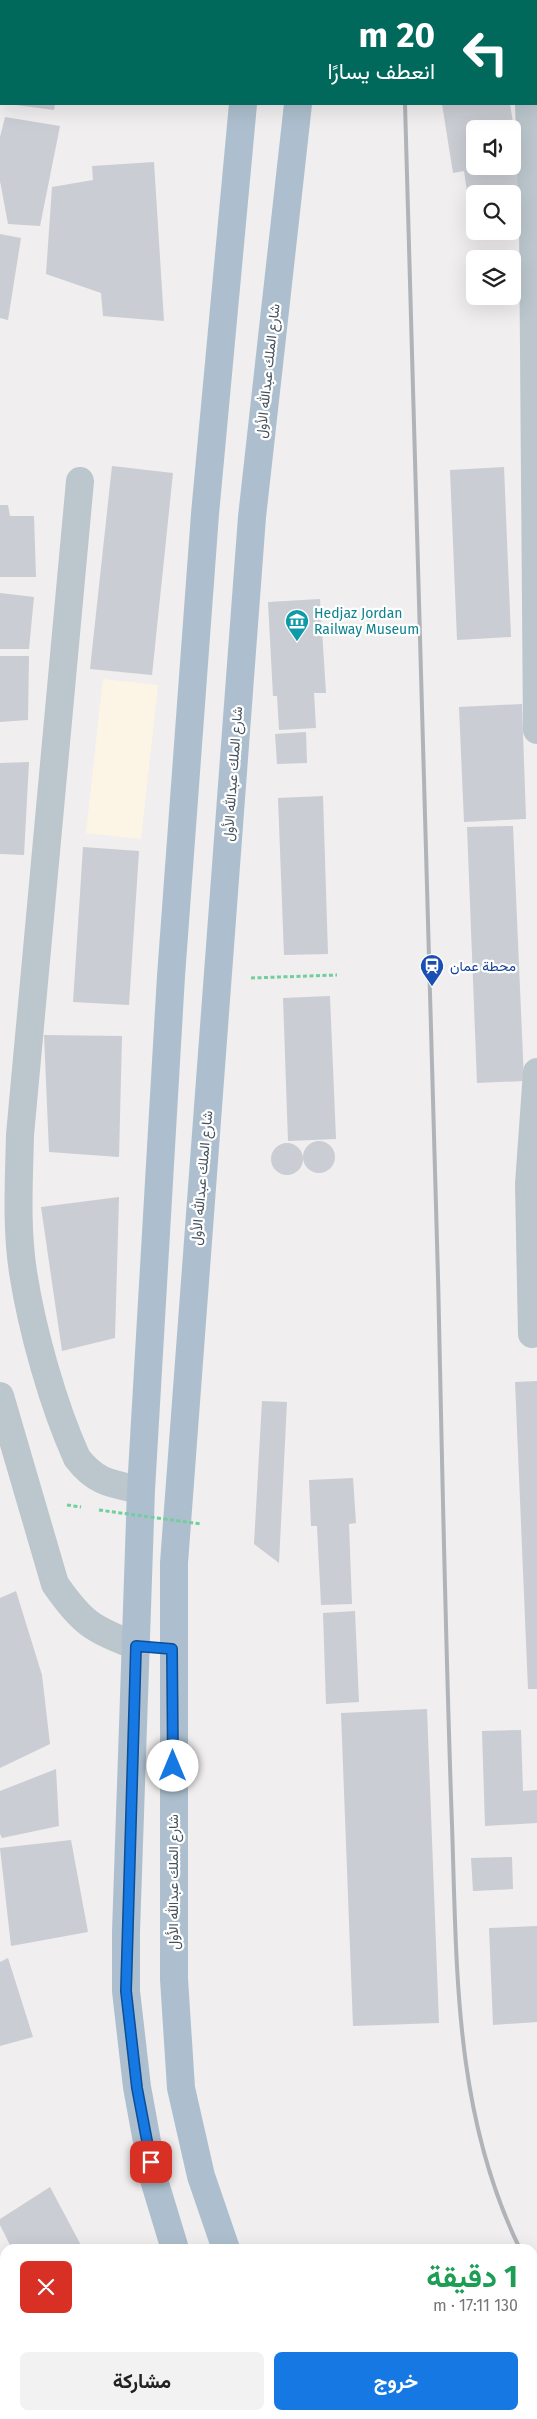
<!DOCTYPE html>
<html lang="ar">
<meta charset="utf-8">
<style>
body{margin:0;font-family:"Fira Sans",Vazirmatn,sans-serif;background:#f2f2f2;color:#222;direction:rtl;height:100vh;display:flex;flex-direction:column;font-size:19px;white-space:nowrap}
*{box-sizing:border-box;margin:0}
p{font-size:16px;color:#767676}
.icon{flex:none;width:28px;height:28px;fill:none;stroke:currentColor;stroke-width:2;stroke-linecap:round;stroke-linejoin:round}
.map{position:relative;flex:1;overflow:hidden;direction:ltr}
.details{position:absolute;left:0px;top:2244px;width:538px;height:176px;display:flex;flex-direction:column;background:#fff;border-radius:15px 15px 0 0;box-shadow:0 5px 20px #0002;direction:rtl}
.details>*{flex:none}
.banner{position:absolute;left:0px;top:0px;width:538px;height:105px;box-shadow:0 5px 20px #0002;direction:rtl;background:#00695c;color:#fff;overflow:hidden}
.tools{position:absolute;left:466px;top:120px;display:grid;gap:10px}
.tools a{display:grid;place-items:center;width:55px;height:55px;border-radius:8px;background:#fff;box-shadow:0 5px 20px #0002;font-size:25px}
.pin{position:absolute;display:grid;place-items:center;width:42px;height:42px;color:#fff;margin:-21px;border-radius:10px;box-shadow:0 2px 8px #0006}
.me{position:absolute;width:55px;margin:-28px;rotate:0deg;stroke-linejoin:round;filter:drop-shadow(0 0 4px #0008)}
.turn{display:flex;align-items:center;gap:18px;height:105px;padding:0 20px;font-size:22px}
.turn .icon{width:65px;height:65px;stroke-width:2.5}
.turn b{display:block;font-size:35px;line-height:42px}
.round{display:grid;place-items:center;flex:none;width:52px;height:52px;border-radius:8px;background:#f2f2f2}
.summary{display:flex;align-items:center;justify-content:space-between;height:85px;padding:0 20px}
h1{font-size:30px;font-weight:700;line-height:38px;color:#1e9e55}
.cta{display:flex;gap:10px;margin-top:auto;padding:10px 20px}
.cta a{flex:1;height:58px;border-radius:8px;background:#1578e3;color:#fff;font-size:20px;font-weight:700;line-height:58px;text-align:center}
.cta a+a{background:#f2f2f2;color:#222}
.map>svg:first-child{display:block}
.commercial{fill:#fcf5e6}
.building{fill:#cacdd3;fill-rule:evenodd}
.lines{fill:none;stroke-linecap:round;stroke-linejoin:round}
.path{stroke:#72ce9d;stroke-width:3;stroke-dasharray:4 2.5;stroke-linecap:butt}
.minor{stroke:#bbc6cd;stroke-width:28}
.major{stroke:#adbfce;stroke-width:28}
.rail{stroke:#b0b3b8;stroke-width:4}
.path-bridge{stroke:#72ce9d;stroke-width:3;stroke-dasharray:4 2.5;stroke-linecap:butt}
.route-casing{stroke:#0e4e94;stroke-width:12}
.route{stroke:#1578e3;stroke-width:9}
.labels{text-anchor:middle;dominant-baseline:central;stroke-width:4.5;stroke-linejoin:round;paint-order:stroke}
.street-label{font-size:14px;fill:#45525c;stroke:#fff}
.culture-label{font-size:14px;fill:#0d838f;stroke:#fff;text-anchor:start}
.transit-label{font-size:14px;fill:#164399;stroke:#fff;text-anchor:start}
</style>
<div class="map">
<svg width="537" height="2419" viewBox="0 0 537 2419">
<rect width="100%" height="100%" fill="#f0eeee"/>
<!-- commercial -->
<path class="commercial" d="M103 679 158 685 141 839 86 833Z"/>
<!-- building -->
<path class="building" d="M9 104H55L54 110Z
M442 104H510L525 195 518 196 524 237 505 232 512 231V194H475V224H472L464 171 453 173ZM475 129H512V166H475Z
M5 117 60 126 40 226 8 224 0 181V137Z
M154 162 164 321 103 316 101 293 46 274 52 187 93 180 92 166Z
M0 234 21 238 8 320 0 318Z
M112 466 173 473 152 675 90 669Z
M504 467 511 637 457 640 450 470Z
M0 505H8L10 516H34L36 577H0Z
M0 593 34 597 29 649H0Z
M320 599 326 693H314L316 728 279 730 277 696H273L268 602Z
M0 656H29L28 720 0 722Z
M522 704 526 819 464 822 459 707Z
M306 732 307 763 277 764 275 734Z
M29 762 24 855 0 854V763Z
M323 796 328 954 284 955 278 798Z
M513 826 524 1081 477 1083 467 827Z
M83 847 139 851 129 1005 73 1002Z
M330 996 336 1139 288 1141 283 998Z
M44 1035 122 1036 119 1157 49 1152Z
M303 1157a16 16 0 1 1 32 0a16 16 0 1 1-32 0Z
M271 1159a16 16 0 1 1 32 0a16 16 0 1 1-32 0Z
M119 1197 115 1338 62 1351 41 1207Z
M537 1381V1689H528L515 1382Z
M262 1401 287 1402 279 1563 254 1544Z
M353 1478 356 1523 349 1524 352 1604 321 1605 317 1526H311L309 1480Z
M16 1591 42 1675 50 1744 0 1768V1598Z
M355 1611 359 1702 326 1704 323 1613Z
M427 1709 439 2023 353 2026 341 1713Z
M521 1730 523 1791 537 1790V1823L485 1826 482 1731Z
M56 1769 59 1826 2 1838 0 1834V1791Z
M71 1840 88 1932 11 1946 0 1848Z
M512 1857 513 1889 473 1891 471 1858Z
M537 1926V2022L493 2025 489 1928Z
M8 1958 33 2037 0 2046V1962Z
M50 2187 83 2249H12L0 2225V2219Z"/>
<g class="lines">
<!-- path -->
<path class="path" d="M251 978 337 975
M67 1505 81 1507"/>
<!-- minor -->
<path class="minor" d="M526 0V1
M529 104 533 221 537 730
M80 481 20 1135C19 1180 16 1227 23 1272 32 1330 53 1405 77 1458 96 1483 112 1484 141 1490
M532 1334 529 1184 537 1072
M0 1396 55 1584C82 1623 92 1629 136 1646"/>
<!-- major -->
<path class="major" d="M253 1V0
M309 1V0
M175 2249 154 2180 137 2087 126 1991V1932L141 1490 171 976 205 514 243 104
M226 2249 201 2176 181 2088 174 1979V1563L252 517 298 104
M236 2415 238 2419
M293 2415 296 2419"/>
<!-- rail -->
<path class="rail" d="M402 0V1
M405 104C418 540 432 977 441 1414 444 1551 447 1688 452 1825 457 1971 454 2114 520 2249
M532 2273 537 2282"/>
<!-- path-bridge -->
<path class="path-bridge" d="M99 1510 201 1524"/>
</g>
<g class="lines">
<!-- route casing -->
<g class="route-casing">
<path id="route" d="M151 2162 137 2088 126 1991 136 1646 172 1649 173 1766"/>
</g>
<!-- route -->
<use href="#route" class="route"/>
</g>
<!-- icons -->
<defs>
<g id="museum-pin" transform="scale(1.25)"><path d="M0 17L-7.5 6A9.5 9.5 0 1 1 7.5 6Z" fill="#0f9aa8" stroke="#fff"/><path d="M0-6L6-3V-2H-6V-3ZM-5-1h2V3h-2ZM-1-1h2V3h-2ZM3-1h2V3H3ZM-6 4H6V6H-6Z" fill="#fff"/></g>
<g id="station-pin" transform="scale(1.25)"><path d="M0 17L-7.5 6A9.5 9.5 0 1 1 7.5 6Z" fill="#1a4fb4" stroke="#fff"/><path d="M-3-6H3Q5-6 5-4V2Q5 4 3 4L4.5 6H3L1.5 4h-3L-3 6H-4.5L-3 4Q-5 4-5 2V-4Q-5-6-3-6ZM-3.5-4v3h7v-3ZM-3.5 1v1.5H-2V1ZM2 1v1.5H3.5V1Z" fill="#fff"/></g>
</defs>
<g fill-rule="evenodd">
<use href="#museum-pin" x="297" y="621"/>
<use href="#station-pin" x="432" y="966"/>
</g>
<g class="labels">
<!-- street labels -->
<g class="street-label">
<text transform="translate(268 371) rotate(-84)">شارع الملك عبدالله الأول</text>
<text transform="translate(233 774) rotate(-86)">شارع الملك عبدالله الأول</text>
<text transform="translate(202 1178) rotate(-85)">شارع الملك عبدالله الأول</text>
<text transform="translate(173 1882) rotate(-90)">شارع الملك عبدالله الأول</text>
</g>
<!-- culture labels -->
<g class="culture-label">
<text x="314" y="613">Hedjaz Jordan<tspan x="314" dy="16">Railway Museum</tspan></text>
</g>
<!-- transit labels -->
<g class="transit-label">
<text x="450" y="966">محطة عمان</text>
</g>
</g>
</svg>
<div class="tools">
<a><svg class="icon" aria-label="sound" viewBox="0 0 24 24"><path d="M4 9h4l5-4v14l-5-4H4zM17 9q2 3 0 6"/></svg></a>
<a><svg class="icon" aria-label="search" viewBox="0 0 24 24"><circle cx="10" cy="10" r="6"/><path d="M15 15l6 6"/></svg></a>
<a><svg class="icon" aria-label="layers" viewBox="0 0 24 24"><path d="M12 4l9 5-9 5-9-5zM3 14l9 5 9-5"/></svg></a>
</div>
<div class="pin" style="left:151px;top:2162px;background:#d93025"><svg class="icon" aria-label="arrive" viewBox="0 0 24 24"><path d="M6 21V4h12l-3 4 3 4H6"/></svg></div>
<svg class="me" style="left:173px;top:1766px" viewBox="-20 -20 40 40"><circle r="19" fill="#fff"/><path d="M0-13L10 11 0 6-10 11z" fill="#1578e3"/></svg>
<div class="banner">
<div class="turn"><svg class="icon" aria-label="left" viewBox="0 0 24 24"><path d="M17 20v-9H6M10 6l-5 5 5 5"/></svg><div><b>20 m</b>انعطف يسارًا</div></div>
</div>
<section class="details">
<div class="summary"><div><h1>1 دقيقة</h1><p>130 m · 17:11</p></div><a class="round" style="background:#d93025;color:#fff"><svg class="icon" aria-label="close" viewBox="0 0 24 24"><path d="M6 6l12 12M18 6L6 18"/></svg></a></div>
<div class="cta"><a>خروج</a><a>مشاركة</a></div>
</section>
</div>
